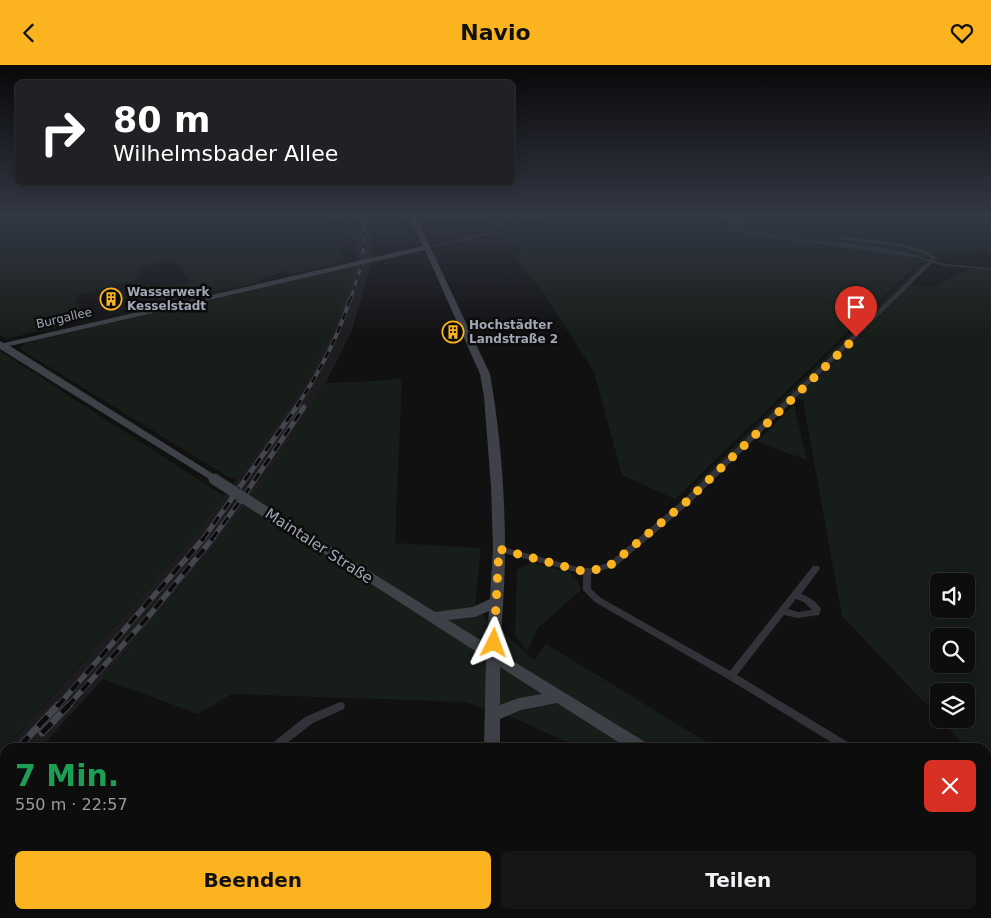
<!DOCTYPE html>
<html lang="de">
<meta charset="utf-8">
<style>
body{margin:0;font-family:"DejaVu Sans",sans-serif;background:#161617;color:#f1f3f6;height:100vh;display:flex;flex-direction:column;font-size:19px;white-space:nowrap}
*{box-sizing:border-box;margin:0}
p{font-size:16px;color:#9a9c9e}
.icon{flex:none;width:28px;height:28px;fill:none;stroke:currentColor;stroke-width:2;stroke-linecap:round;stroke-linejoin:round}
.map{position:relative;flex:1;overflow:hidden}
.panel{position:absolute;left:0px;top:678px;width:991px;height:176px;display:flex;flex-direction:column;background:#0d0d0e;border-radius:15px 15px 0 0;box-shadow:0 2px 12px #0003,0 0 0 1px #2d2d2e}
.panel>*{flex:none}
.guide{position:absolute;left:15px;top:15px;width:500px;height:105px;border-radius:8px;box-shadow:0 2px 12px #0003,0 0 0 1px #2d2d2e;background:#202124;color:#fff;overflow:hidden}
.buttons{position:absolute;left:930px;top:508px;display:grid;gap:10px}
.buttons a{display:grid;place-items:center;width:45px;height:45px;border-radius:8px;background:#0d0d0e;box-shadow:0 2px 12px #0003,0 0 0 1px #2d2d2e;font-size:25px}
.pin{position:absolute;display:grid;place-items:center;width:42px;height:42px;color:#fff;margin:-51px -21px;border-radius:50% 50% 50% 0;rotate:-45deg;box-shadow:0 0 5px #0007}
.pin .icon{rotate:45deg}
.me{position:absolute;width:55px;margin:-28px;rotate:3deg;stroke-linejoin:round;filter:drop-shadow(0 0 4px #0008)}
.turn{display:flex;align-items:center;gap:18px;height:105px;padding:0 15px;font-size:22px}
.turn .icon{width:65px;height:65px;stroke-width:2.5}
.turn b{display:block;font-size:35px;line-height:42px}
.round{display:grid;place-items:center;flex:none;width:52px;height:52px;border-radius:8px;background:#161617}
.head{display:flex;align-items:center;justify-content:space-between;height:85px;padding:0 15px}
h1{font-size:30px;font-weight:600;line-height:38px;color:#1e9e55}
.action{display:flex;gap:10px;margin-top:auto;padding:10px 15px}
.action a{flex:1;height:58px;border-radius:8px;background:#fcb320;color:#111;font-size:20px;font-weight:600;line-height:58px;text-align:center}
.action a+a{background:#161617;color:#f1f3f6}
header{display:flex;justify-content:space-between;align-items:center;height:65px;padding:0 15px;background:#fcb320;color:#111;font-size:22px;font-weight:600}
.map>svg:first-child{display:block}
.built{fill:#1d1d1f}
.green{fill:#171d18;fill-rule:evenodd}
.water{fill:#272f36}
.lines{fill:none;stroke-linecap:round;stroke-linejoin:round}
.stream{stroke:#272f36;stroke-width:2}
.street{fill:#323238;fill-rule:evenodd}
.secondary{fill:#3f4148;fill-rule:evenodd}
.rail-far4-casing{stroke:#44464d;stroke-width:3}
.rail-far3-casing{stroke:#44464d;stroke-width:4}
.rail-far2-casing{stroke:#44464d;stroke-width:5}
.rail-far1-casing{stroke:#44464d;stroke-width:5.5}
.rail-casing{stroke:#44464d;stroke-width:7}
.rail-far4{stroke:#0c0c0d;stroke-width:2;stroke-dasharray:5.5;stroke-linecap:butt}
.rail-far3{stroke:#0c0c0d;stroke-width:2.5;stroke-dasharray:7;stroke-linecap:butt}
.rail-far2{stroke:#0c0c0d;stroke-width:3;stroke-dasharray:9;stroke-linecap:butt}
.rail-far1{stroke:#0c0c0d;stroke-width:4;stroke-dasharray:11;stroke-linecap:butt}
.rail{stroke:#0c0c0d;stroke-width:5;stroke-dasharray:14;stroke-linecap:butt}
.secondary-bridge{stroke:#3f4148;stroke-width:11}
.route{stroke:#fcb320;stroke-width:9;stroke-dasharray:0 16.2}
.labels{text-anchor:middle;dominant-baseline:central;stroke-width:5;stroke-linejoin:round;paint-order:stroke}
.far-poi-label{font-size:12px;font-weight:bold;fill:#a1a7b4;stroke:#0c0c0d;text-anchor:start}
.far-street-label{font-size:12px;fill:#a1a7b4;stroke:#0c0c0d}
.street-label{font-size:15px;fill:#a1a7b4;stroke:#0c0c0d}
</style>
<header><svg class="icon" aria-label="back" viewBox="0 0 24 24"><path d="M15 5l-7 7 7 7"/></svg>Navio<svg class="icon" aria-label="heart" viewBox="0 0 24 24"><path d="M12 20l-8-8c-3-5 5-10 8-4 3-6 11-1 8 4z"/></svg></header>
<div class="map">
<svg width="991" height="853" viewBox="0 0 991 853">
<rect width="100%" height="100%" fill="#111112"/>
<!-- built -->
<path class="built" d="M356 152H370L373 191 352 265 326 318 264 415 216 479 103 614 41 682H7L185 482 240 410 308 313 356 200Z"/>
<!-- green -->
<path class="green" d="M0 152H326L346 197 289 210 285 206 261 214 260 217 163 237 154 223 190 218 182 203 174 196H164L141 204 140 214 77 230 75 237 90 254 6 274 0 270Z
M335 152H356V184L353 171 343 172Z
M370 152H403L415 174 372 171Z
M478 152H991V184L928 189 931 192 924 198 926 199 907 220 693 426 689 425 922 198 918 199 675 434 622 410 594 307 545 230 515 192 522 183 493 169 544 156 540 154 496 165Z
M356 200 336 258 308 313 237 414 230 413 20 284 25 278Z
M991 203V709L986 704V682H966L939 654H966V626H939V653L842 551 803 336 797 333 910 220 932 222 968 205ZM939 516H966V544H939ZM939 571H966V599H939Z
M0 286 224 431 185 482 0 689Z
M402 313 395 478 481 483 475 543 534 595 546 579 715 682H578L513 653 465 637 232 629 198 649 103 614 216 479 264 415 326 318 375 316Z
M794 340 807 395 757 377Z
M529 497 569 507 578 516 581 525 538 563 527 587 515 570 517 506 519 503 528 500Z
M0 758H5V849H74L73 853H0Z
M868 849H957L964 853H875Z"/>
<!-- water -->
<path class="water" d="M718 152H738L743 156 739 162 742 164C765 167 787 173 810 175 850 179 890 181 928 194L755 170 734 164 732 154Z"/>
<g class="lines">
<!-- stream -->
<path class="stream" d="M923 194 946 200 991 204"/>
<!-- street -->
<path class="street" d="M495 166 497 167 496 168 427 183 425 182Z
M842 172C868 175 917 177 937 193L689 439 616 501 591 509V524L601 533 730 606 813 501H819L820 503 819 505 801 529C809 532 816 536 821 544L819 550 798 553 784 550 737 610 851 679 852 682H839L728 614 595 537 583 525V509L496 486 495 484 496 482 499 481 582 503H592L610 497 683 435 932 193C907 178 869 179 840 174V173ZM796 534 804 537 812 545 798 547 788 544Z
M340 637 344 638 345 641 344 644 313 658 282 682H270L271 679 305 652Z
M991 739V749L986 750V740Z
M177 849H189V853H177Z
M551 849H579L578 853H550Z"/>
<!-- secondary -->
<path class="secondary" d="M410 152H416L490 309C500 366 505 426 505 484 505 519 502 553 500 588L645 677 647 682H626L557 638 521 645 500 654V682H484L486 593 266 451 268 448H276L435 547 473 542 490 534 493 484 491 421 484 332 480 309 425 185 10 281 218 412 220 414 214 417 0 284V276L4 278 423 181ZM489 546 487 579 448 555 475 552ZM500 602 542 629 519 633 500 640Z
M418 849H438L436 853H416Z
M538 849H558L560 853H540Z
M894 849H919L921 853H896Z"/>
<!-- rail-far4 casing -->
<g class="rail-far4-casing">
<path id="rail-far4" d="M350 236 363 195V152"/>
</g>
<!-- rail-far3 casing -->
<g class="rail-far3-casing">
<path id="rail-far3" d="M297 341C319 308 338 272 350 234"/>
</g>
<!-- rail-far2 casing -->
<g class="rail-far2-casing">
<path id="rail-far2" d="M203 474 298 340
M212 474 246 428 304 342"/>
</g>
<!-- rail-far1 casing -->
<g class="rail-far1-casing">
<path id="rail-far1" d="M57 642 204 473
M67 642 148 552 213 473"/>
</g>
<!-- rail casing -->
<g class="rail-casing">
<path id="rail" d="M42 668 69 640
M19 682 58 640
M0 711 5 706"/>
</g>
<!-- rail-far4 -->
<use href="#rail-far4" class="rail-far4"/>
<!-- rail-far3 -->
<use href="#rail-far3" class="rail-far3"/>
<!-- rail-far2 -->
<use href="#rail-far2" class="rail-far2"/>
<!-- rail-far1 -->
<use href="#rail-far1" class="rail-far1"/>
<!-- rail -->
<use href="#rail" class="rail"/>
<!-- secondary-bridge -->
<path class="secondary-bridge" d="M214 414 272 451"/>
</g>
<!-- sky -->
<linearGradient id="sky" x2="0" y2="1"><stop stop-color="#09090a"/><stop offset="0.56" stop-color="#323844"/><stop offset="1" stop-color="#323844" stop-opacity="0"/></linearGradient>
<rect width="991" height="271" fill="url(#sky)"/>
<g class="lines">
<!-- route -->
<path class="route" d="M494 578 499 484 582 506H592L612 499 686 437 856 272"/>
</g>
<!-- icons -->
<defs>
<g id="building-ring" transform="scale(1.125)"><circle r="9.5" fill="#0c0c0d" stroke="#fcb320" stroke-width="1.5"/><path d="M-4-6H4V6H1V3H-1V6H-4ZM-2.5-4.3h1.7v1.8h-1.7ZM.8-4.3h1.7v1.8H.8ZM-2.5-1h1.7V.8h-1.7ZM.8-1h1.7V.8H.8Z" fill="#fcb320"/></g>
</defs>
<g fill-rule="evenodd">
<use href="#building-ring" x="111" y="234"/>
<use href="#building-ring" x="453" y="267"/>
</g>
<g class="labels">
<!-- far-poi labels -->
<g class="far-poi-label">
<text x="127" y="227">Wasserwerk<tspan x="127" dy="14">Kesselstadt</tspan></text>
<text x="469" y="260">Hochstädter<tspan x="469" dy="14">Landstraße 2</tspan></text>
</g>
<!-- far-street labels -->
<g class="far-street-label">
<text transform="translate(64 253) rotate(-13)">Burgallee</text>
</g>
<!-- street labels -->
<g class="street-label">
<text transform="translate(319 481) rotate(33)">Maintaler Straße</text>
</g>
</g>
</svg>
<div class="buttons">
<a><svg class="icon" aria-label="sound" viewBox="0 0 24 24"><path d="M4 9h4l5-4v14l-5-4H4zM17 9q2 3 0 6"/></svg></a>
<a><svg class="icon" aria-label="search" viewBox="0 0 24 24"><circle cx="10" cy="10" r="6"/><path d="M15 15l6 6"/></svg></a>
<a><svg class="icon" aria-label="layers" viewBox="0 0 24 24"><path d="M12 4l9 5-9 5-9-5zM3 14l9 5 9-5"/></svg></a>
</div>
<div class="pin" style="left:856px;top:272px;background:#d93025"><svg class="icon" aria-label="arrive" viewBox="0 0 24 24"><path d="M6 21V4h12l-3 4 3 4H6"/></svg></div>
<svg class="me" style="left:494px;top:578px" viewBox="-20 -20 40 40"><path d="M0-17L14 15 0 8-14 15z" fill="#fcb320" stroke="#fff" stroke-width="4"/></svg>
<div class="guide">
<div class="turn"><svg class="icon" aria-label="right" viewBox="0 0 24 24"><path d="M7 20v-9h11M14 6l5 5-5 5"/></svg><div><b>80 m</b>Wilhelmsbader Allee</div></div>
</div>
<section class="panel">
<div class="head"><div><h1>7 Min.</h1><p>550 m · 22:57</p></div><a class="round" style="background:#d93025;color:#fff"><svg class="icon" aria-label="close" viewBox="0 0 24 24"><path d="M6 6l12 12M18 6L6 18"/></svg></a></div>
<div class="action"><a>Beenden</a><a>Teilen</a></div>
</section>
</div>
